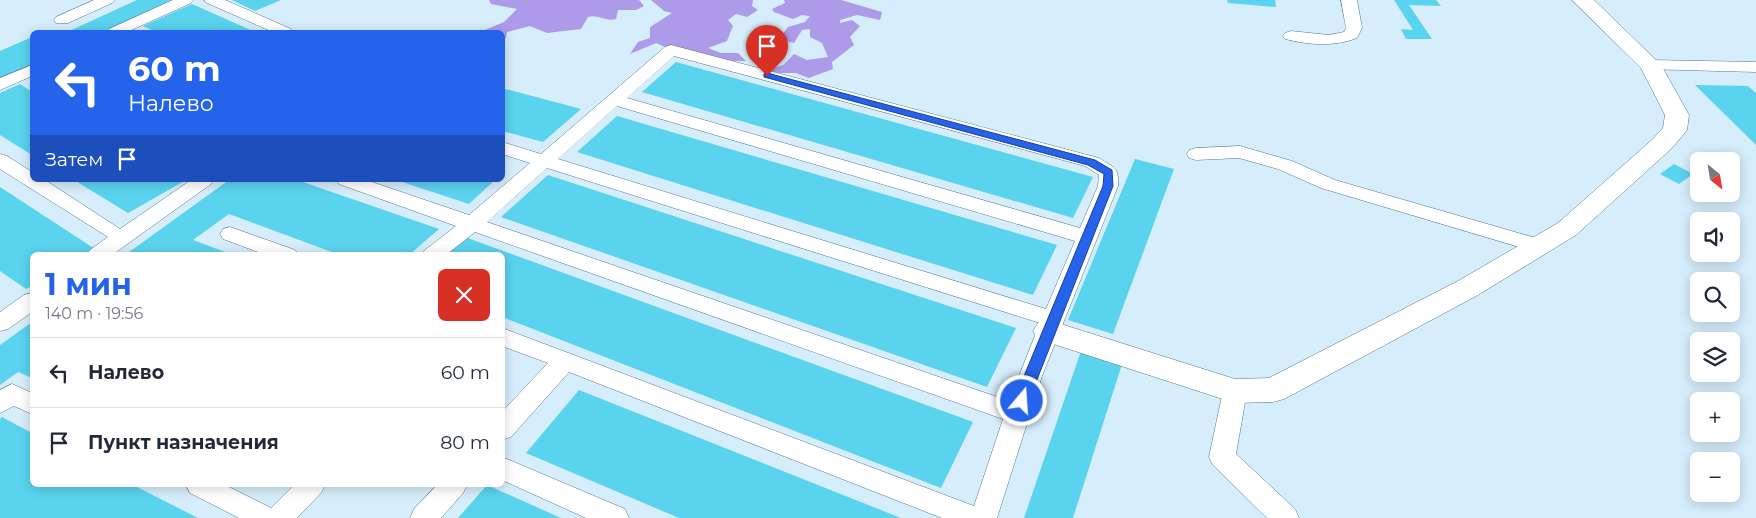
<!DOCTYPE html>
<html lang="ru">
<meta charset="utf-8">
<style>
body{margin:0;font-family:Montserrat,sans-serif;background:#f6f6f7;color:#1f2937;height:100vh;display:flex;flex-direction:column;font-size:19px;white-space:nowrap}
*{box-sizing:border-box;margin:0}
p{font-size:16px;color:#747a83}
.icon{flex:none;width:28px;height:28px;fill:none;stroke:currentColor;stroke-width:2;stroke-linecap:round;stroke-linejoin:round}
.map{position:relative;flex:1;overflow:hidden}
.sheet{position:absolute;left:30px;top:252px;width:475px;height:235px;display:flex;flex-direction:column;background:#fff;border-radius:8px;box-shadow:0 2px 12px #0003}
.sheet>*{flex:none}
.guide{position:absolute;left:30px;top:30px;width:475px;height:152px;border-radius:8px;box-shadow:0 2px 12px #0003;background:#2563eb;color:#fff;overflow:hidden}
.needle{width:32px;rotate:150deg}
.fabs{position:absolute;left:1690px;top:152px;display:grid;gap:10px}
.fabs a{display:grid;place-items:center;width:50px;height:50px;border-radius:8px;background:#fff;box-shadow:0 2px 12px #0003;font-size:25px}
.pin{position:absolute;display:grid;place-items:center;width:42px;height:42px;color:#fff;margin:-51px -21px;border-radius:50% 50% 50% 0;rotate:-45deg;box-shadow:0 0 5px #0007}
.pin .icon{rotate:45deg}
.me{position:absolute;width:55px;margin:-28px;rotate:18deg;stroke-linejoin:round;filter:drop-shadow(0 0 4px #0008)}
.turn{display:flex;align-items:center;gap:18px;height:105px;padding:0 15px;font-size:22px}
.turn .icon{width:65px;height:65px;stroke-width:2.5}
.turn b{display:block;font-size:35px;line-height:42px}
.then{display:flex;align-items:center;height:48px;padding:0 15px;background:#0003;gap:10px;font-size:19px}
.round{display:grid;place-items:center;flex:none;width:52px;height:52px;border-radius:8px;background:#f6f6f7}
.overview{display:flex;align-items:center;justify-content:space-between;height:85px;padding:0 15px}
h1{font-size:30px;font-weight:700;line-height:38px;color:#2563eb}
ul{padding:0;list-style:none}
li{display:flex;align-items:center;gap:15px;height:70px;padding:0 15px;border-top:1px solid #e0e1e3}
li div{flex:1}
li b{display:block;font-size:19px}
li em{font-style:normal}
.map>svg:first-child{display:block}
.forest{fill:#ad9ae8}
.building{fill:#5ad3ee}
.lines{fill:none;stroke-linecap:round;stroke-linejoin:round}
.lane-casing{stroke:#55788d;stroke-width:1}
.street-casing{stroke:#55788d;stroke-width:1}
.lane{fill:#fff;fill-rule:evenodd}
.street{fill:#fff;fill-rule:evenodd}
.route{fill:#2563eb;stroke:#184099}
</style>
<div class="map">
<svg width="1756" height="518" viewBox="0 0 1756 518">
<rect width="100%" height="100%" fill="#d6edfb"/>
<!-- forest -->
<path class="forest" d="M489 0H639L644 6 636 10H618L616 19C605 22 598 14 588 17L581 29 547 33 530 26 507 32 506 38 503 39 502 32H480L504 22 517 9 491 4Z
M651 0H753L752 6 758 10 747 17 736 14 728 20 733 26 727 41 708 48 721 53H738L746 61C717 62 683 56 656 43L630 54 638 42 650 38V27L672 13 664 11Z
M784 0H841L882 12 880 20 857 15 840 20V23L852 20 860 26 850 37 854 45 832 62 833 69 809 78 796 73H774L770 69 783 65 794 54 807 60 828 57 822 43 810 37V29L802 30 794 43 779 39 788 27 805 22 810 16 802 15 793 19 774 12 772 9 785 3Z"/>
<!-- building -->
<path class="building" d="M137 0H171L103 32H67Z
M232 0H281L255 11Z
M1227 0H1275L1276 7 1228 3Z
M1394 0H1436L1441 6 1409 5 1432 39H1406L1401 29 1413 30Z
M192 4 255 32H156L143 26Z
M32 37V66L0 80V51Z
M676 62 1093 177 1073 218 642 92Z
M20 84 32 92V155L0 135V93Z
M1695 85 1748 86 1756 93V145Z
M502 88 581 109 543 142 502 131Z
M617 116 1057 245 1033 295 577 152Z
M1135 159 1174 169 1113 334 1068 320Z
M1674 164 1693 174 1679 184 1660 174Z
M548 175 1016 328 987 387 501 217Z
M74 180H186L128 213Z
M229 180H297L439 229 409 255H340L229 214 193 240 233 255H125Z
M396 180H495L469 204Z
M0 187 95 249 85 255H32V286L26 289 0 271Z
M465 237 973 422 941 488 502 317V255H444Z
M32 322V378L18 372 0 385V345Z
M1082 348 1123 361 1073 518H1024Z
M579 390 901 518H679L526 453Z
M2 417 32 433V485H133L198 518H0V419Z
M487 485 561 518H458Z"/>
<g class="lines">
<!-- lane casing -->
<g class="lane-casing">
<path id="lane" d="M94 0H115L112 3 68 23H56L54 20 56 17Z
M173 0H194L191 3 127 32H107L109 29Z
M204 0H225L291 29 293 32H273L207 3Z
M1341 0H1357L1362 28 1357 38C1334 47 1309 45 1285 39L1283 36 1285 33 1291 31 1329 35 1344 32 1346 28Z
M671 45 1099 158C1114 168 1119 166 1118 186L1042 376 997 518H942L569 372 511 437 502 440V412L548 363 502 346V328L974 506 1003 419 475 232 446 255H421L425 250 456 226 339 184 336 180H366L469 215 530 163 502 154V142L541 154 665 47ZM674 56 1085 166 1099 175 1098 186 1080 228 627 98ZM617 106 1075 241 1046 309 558 159ZM547 168 1040 323 1009 401 487 222Z
M1650 60 1756 62V72L1644 69 1642 65 1644 61Z
M32 65V76L0 90V78Z
M1240 146 1292 161 1335 180 1546 241 1549 246 1546 251 1539 253 1321 188 1278 169 1239 158 1196 160 1189 158 1187 154 1189 150 1196 148Z
M0 154 7 156 32 172V180H45L120 229 191 180H214L211 184 112 255H86L90 250 108 237 0 169Z
M230 227 295 250 299 255H266L223 239 220 234 223 229Z
M32 293V312L8 329 0 331V312L24 295Z
M1235 381 1244 384 1247 391 1236 454 1295 509 1299 518H1267L1213 465 1209 457 1223 391 1226 384Z
M12 384 32 393V414L14 406 0 413V390Z
M502 457 625 509 629 518H586L502 480Z
M186 485H225L271 508 294 485H325L321 493 297 518H239L190 493Z
M437 485H467L463 493 441 518H410L414 509Z"/>
</g>
<!-- street casing -->
<g class="street-casing">
<path id="street" d="M1572 0H1594L1661 65 1689 115 1687 130 1683 135 1671 149 1576 235 1478 295 1284 399 1273 402 1235 403 1038 339 1033 331 1038 323 1048 320 1235 379 1269 378 1458 281 1558 223 1653 139 1663 128 1665 115 1641 68Z"/>
</g>
<!-- lane -->
<use href="#lane" class="lane"/>
<!-- street -->
<use href="#street" class="street"/>
</g>
<!-- route -->
<path class="route" d="M767 73 1095 160 1112 170 1113 186 1027 405 1022 406 1017 405 1015 401 1024 376 1103 186 1104 174 1088 165 764 77V74Z"/>
</svg>
<div class="fabs">
<a><svg class="needle" viewBox="-14 -14 28 28"><path d="M0-13l5 13h-10z" fill="#e53935"/><path d="M0 13l5-13h-10z" fill="#747a83"/></svg></a>
<a><svg class="icon" aria-label="sound" viewBox="0 0 24 24"><path d="M4 9h4l5-4v14l-5-4H4zM17 9q2 3 0 6"/></svg></a>
<a><svg class="icon" aria-label="search" viewBox="0 0 24 24"><circle cx="10" cy="10" r="6"/><path d="M15 15l6 6"/></svg></a>
<a><svg class="icon" aria-label="layers" viewBox="0 0 24 24"><path d="M12 4l9 5-9 5-9-5zM3 14l9 5 9-5"/></svg></a>
<a>+</a>
<a>−</a>
</div>
<div class="pin" style="left:767px;top:76px;background:#d93025"><svg class="icon" aria-label="arrive" viewBox="0 0 24 24"><path d="M6 21V4h12l-3 4 3 4H6"/></svg></div>
<svg class="me" style="left:1022px;top:401px" viewBox="-20 -20 40 40"><circle r="17" fill="#2563eb" stroke="#fff" stroke-width="3"/><path d="M0-11L8 9 0 5-8 9z" fill="#fff"/></svg>
<div class="guide">
<div class="turn"><svg class="icon" aria-label="left" viewBox="0 0 24 24"><path d="M17 20v-9H6M10 6l-5 5 5 5"/></svg><div><b>60 m</b>Налево</div></div>
<div class="then">Затем<svg class="icon" aria-label="arrive" viewBox="0 0 24 24"><path d="M6 21V4h12l-3 4 3 4H6"/></svg></div>
</div>
<section class="sheet">
<div class="overview"><div><h1>1 мин</h1><p>140 m · 19:56</p></div><a class="round" style="background:#d93025;color:#fff"><svg class="icon" aria-label="close" viewBox="0 0 24 24"><path d="M6 6l12 12M18 6L6 18"/></svg></a></div>
<ul>
<li><svg class="icon" aria-label="left" viewBox="0 0 24 24"><path d="M17 20v-9H6M10 6l-5 5 5 5"/></svg><div><b>Налево</b></div><em>60 m</em></li>
<li><svg class="icon" aria-label="arrive" viewBox="0 0 24 24"><path d="M6 21V4h12l-3 4 3 4H6"/></svg><div><b>Пункт назначения</b></div><em>80 m</em></li>
</ul>
</section>
</div>
